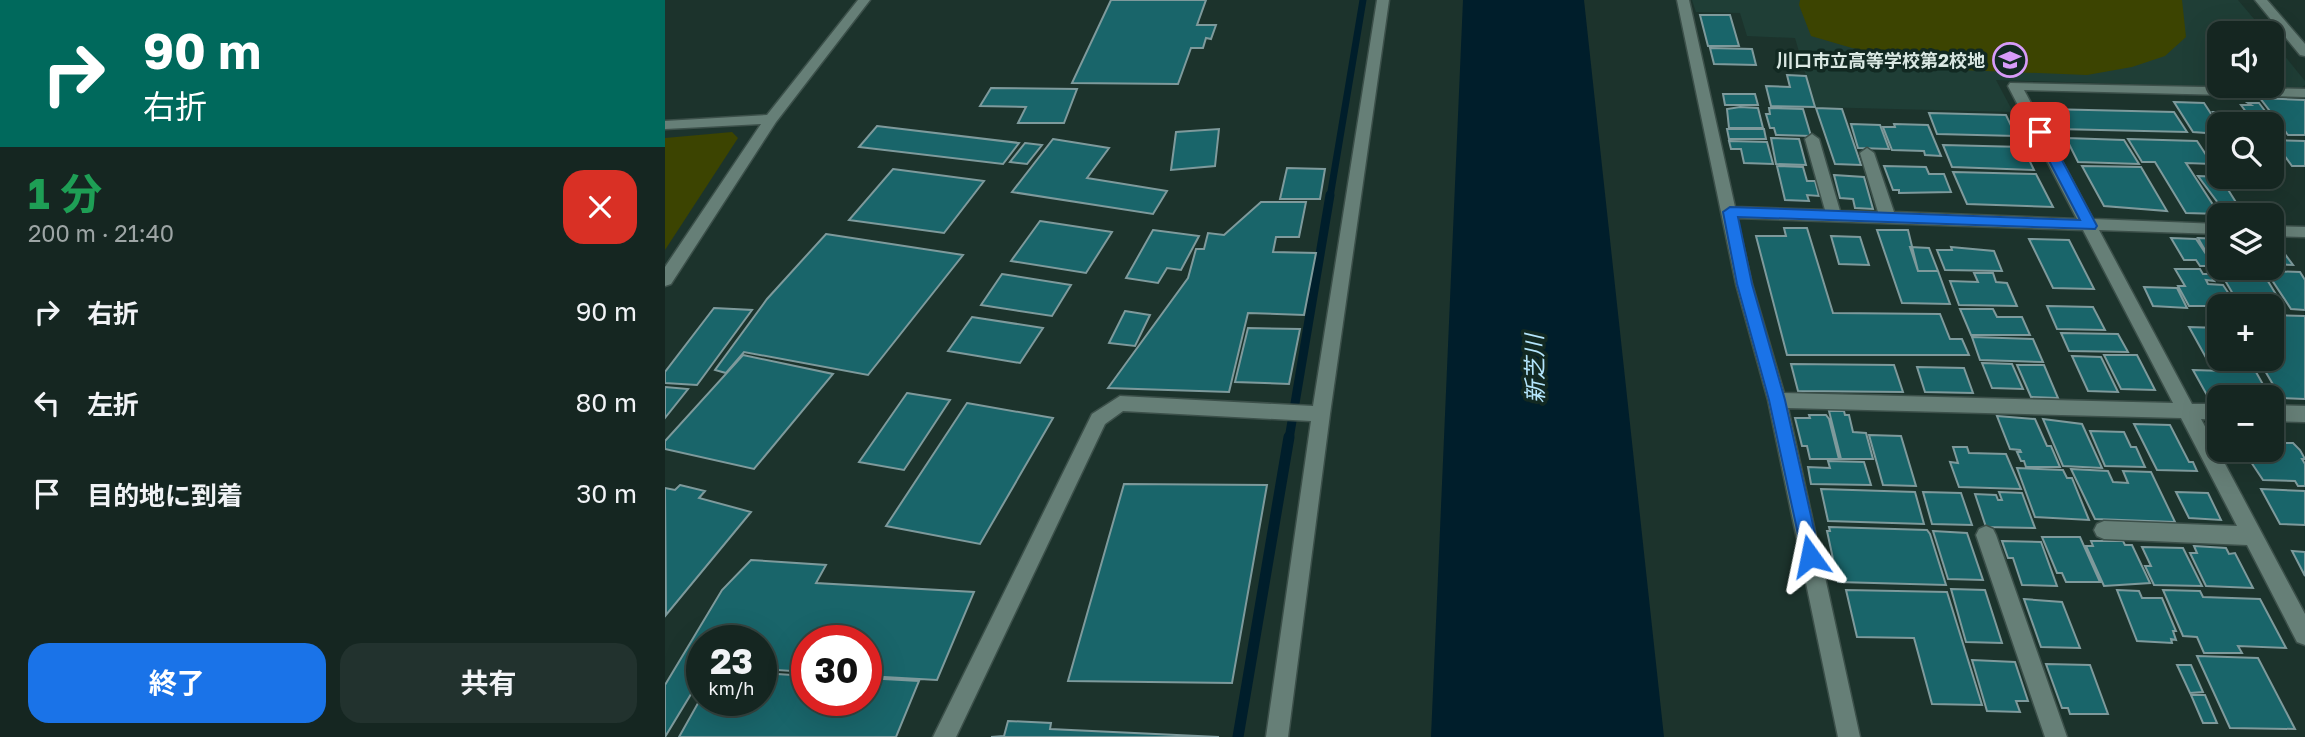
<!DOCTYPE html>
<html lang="ja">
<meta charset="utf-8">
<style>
body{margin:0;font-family:"Golos Text","Noto Sans JP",sans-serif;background:#22322e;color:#f1f3f6;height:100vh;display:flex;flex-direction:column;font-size:26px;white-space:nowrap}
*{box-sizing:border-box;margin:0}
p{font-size:23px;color:#9da5a5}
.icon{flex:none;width:38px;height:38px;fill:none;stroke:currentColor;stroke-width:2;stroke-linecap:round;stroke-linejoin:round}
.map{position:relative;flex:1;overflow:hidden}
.details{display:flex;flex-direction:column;background:#152621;width:665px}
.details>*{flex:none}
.top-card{background:#00695c;color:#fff;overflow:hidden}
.controls{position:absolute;left:1542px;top:21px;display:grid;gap:14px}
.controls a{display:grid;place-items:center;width:77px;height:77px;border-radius:14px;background:#152621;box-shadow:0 7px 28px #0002,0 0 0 2px #34433f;font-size:35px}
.speed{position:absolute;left:21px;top:625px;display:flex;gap:14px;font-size:35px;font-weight:700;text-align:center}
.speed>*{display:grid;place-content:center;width:91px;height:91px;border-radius:50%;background:#152621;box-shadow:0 7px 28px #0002,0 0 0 2px #34433f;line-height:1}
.speed small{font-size:18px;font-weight:400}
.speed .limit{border:10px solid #d22;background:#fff;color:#111}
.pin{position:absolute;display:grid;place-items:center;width:60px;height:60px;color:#fff;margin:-30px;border-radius:14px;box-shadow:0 4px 10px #0006}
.me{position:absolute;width:77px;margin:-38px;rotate:348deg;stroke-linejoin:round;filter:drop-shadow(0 0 5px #0008)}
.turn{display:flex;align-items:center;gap:24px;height:147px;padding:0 28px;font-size:32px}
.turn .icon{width:91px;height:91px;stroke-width:2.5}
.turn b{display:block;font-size:49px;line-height:60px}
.round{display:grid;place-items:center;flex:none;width:74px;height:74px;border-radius:21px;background:#22322e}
.headline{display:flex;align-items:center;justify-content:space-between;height:119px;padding:0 28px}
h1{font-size:42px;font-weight:700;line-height:52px;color:#1e9e55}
.cta{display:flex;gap:14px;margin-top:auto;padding:14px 28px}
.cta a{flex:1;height:80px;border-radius:21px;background:#1a73e8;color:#fff;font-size:28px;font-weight:700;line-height:80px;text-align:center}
.cta a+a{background:#22322e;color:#f1f3f6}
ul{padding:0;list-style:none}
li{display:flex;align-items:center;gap:21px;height:91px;padding:0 28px}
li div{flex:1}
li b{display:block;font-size:26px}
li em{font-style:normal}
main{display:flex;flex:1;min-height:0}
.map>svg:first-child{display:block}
.built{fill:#1f3e36}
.green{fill:#3c4401}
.water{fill:#001e2b}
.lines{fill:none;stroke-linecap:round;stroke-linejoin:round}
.stream-far2{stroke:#001e2b;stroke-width:7}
.stream-far1{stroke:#001e2b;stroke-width:9}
.stream{stroke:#001e2b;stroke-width:11}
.building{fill:#19656a;stroke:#7e9a9c;stroke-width:2}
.minor-casing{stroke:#3c504a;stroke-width:3}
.minor{fill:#667f77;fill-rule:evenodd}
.route{fill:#1a73e8;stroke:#114b97;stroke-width:2}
.labels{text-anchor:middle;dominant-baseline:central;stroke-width:7;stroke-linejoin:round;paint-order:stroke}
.far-poi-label{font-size:18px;font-weight:bold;fill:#dae8e3;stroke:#122922;text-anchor:end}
.water-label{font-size:23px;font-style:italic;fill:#b5e6fd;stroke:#122922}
</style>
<main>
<section class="details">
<div class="top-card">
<div class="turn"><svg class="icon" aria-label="right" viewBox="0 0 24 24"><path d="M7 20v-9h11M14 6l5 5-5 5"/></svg><div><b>90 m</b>右折</div></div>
</div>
<div class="headline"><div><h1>1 分</h1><p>200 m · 21:40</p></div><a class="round" style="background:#d93025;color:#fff"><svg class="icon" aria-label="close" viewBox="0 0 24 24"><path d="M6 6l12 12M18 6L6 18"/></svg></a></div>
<ul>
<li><svg class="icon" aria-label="right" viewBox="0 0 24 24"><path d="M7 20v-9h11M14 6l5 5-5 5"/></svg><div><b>右折</b></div><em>90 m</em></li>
<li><svg class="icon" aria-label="left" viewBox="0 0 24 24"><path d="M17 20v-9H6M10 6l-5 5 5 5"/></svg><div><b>左折</b></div><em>80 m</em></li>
<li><svg class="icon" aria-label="arrive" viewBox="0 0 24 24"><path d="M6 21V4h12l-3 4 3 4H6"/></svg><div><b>目的地に到着</b></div><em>30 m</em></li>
</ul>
<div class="cta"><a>終了</a><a>共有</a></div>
</section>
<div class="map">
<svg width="1640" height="737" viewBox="0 0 1640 737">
<rect width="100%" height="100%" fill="#1c332c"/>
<!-- built -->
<path class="built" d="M1027 0H1573L1601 33H1554V86H1606L1607 40 1640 81V85L1635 89 1331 80 1348 112 1150 107 1130 38 1082 36 1075 13 1031 12Z"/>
<!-- green -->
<path class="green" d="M1135 0H1517L1521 37 1500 56 1467 67 1422 75 1297 70 1187 48 1146 36 1134 5Z
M67 132 73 138 0 250V138Z"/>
<!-- water -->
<path class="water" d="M798 0H919L999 737H766Z"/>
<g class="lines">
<!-- stream-far2 -->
<path class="stream-far2" d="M665 197 698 0"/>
<!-- stream-far1 -->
<path class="stream-far1" d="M624 439 665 195"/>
<!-- stream -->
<path class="stream" d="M573 737 624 437"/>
</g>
<!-- building -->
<path class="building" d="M446 0H541L532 25H551L546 39 541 38 538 48H526L513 84 407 83Z
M1035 15H1065L1074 46H1043Z
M1045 48 1087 49 1091 65 1049 64Z
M1122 75 1141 76 1150 107 1106 106 1101 86 1125 87Z
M326 88 412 89 399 123H353L361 107 315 106Z
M1058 94H1090L1093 105H1060Z
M1595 98 1640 100V135H1623Z
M1509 102 1539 103 1554 126V134L1528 132Z
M1583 103H1594L1618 135 1606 134V124H1590L1576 105H1586Z
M1075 107 1093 108 1098 128H1064L1062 109Z
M1104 108 1138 109 1146 136 1111 135 1109 128H1105L1101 114H1105Z
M1151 108 1177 109 1196 165 1170 164Z
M1381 109 1509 112 1522 132 1392 129Z
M1548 112 1568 113 1577 124H1556Z
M1264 113 1341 115 1351 136 1272 134Z
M1186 124 1215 125 1224 149 1193 148Z
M1229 124 1263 125 1276 156 1260 155 1259 151 1227 150 1218 127H1230Z
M212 126 354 143 338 164 194 147Z
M554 129 550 166 506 170 511 132Z
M1062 129H1099L1101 139H1064Z
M1106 138 1134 139 1141 165 1111 164Z
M1401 138 1459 140 1474 164 1413 162Z
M388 139 444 148 422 178 502 191 488 214 347 192Z
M1463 139 1532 141 1547 164 1521 163 1554 214 1521 213 1490 162H1477Z
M1608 140 1640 141V166H1627Z
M1064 141 1102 142 1108 164 1079 163 1076 149H1066Z
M360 143 377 145 362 164 345 162Z
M1278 145 1358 147 1369 170 1287 167Z
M1112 166 1138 167 1142 181H1150L1154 196 1142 195 1144 201 1120 200Z
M1219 166 1261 167 1264 174H1279L1286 192 1234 193V190H1228Z
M1417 166 1476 167 1502 211 1439 206Z
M622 168 660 169 655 199H615Z
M228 169 319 181 279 233 184 220Z
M1288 172 1371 174 1388 207 1302 204Z
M1169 175 1199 177 1208 209 1190 208 1188 199 1175 198Z
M1533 176 1555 177 1579 215H1562Z
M596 202H641L634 237H611L608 252 651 253 639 315 583 313 564 392 443 388 523 278 531 249H539L543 233 559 235Z
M375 221 447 232 421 273 346 261Z
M1119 228H1142L1168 313 1275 314 1285 339H1297L1304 355H1122L1091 236H1121Z
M488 230 534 236 516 270 502 268 493 283 461 278Z
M1212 230H1243L1253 271H1273L1285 304 1237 303Z
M161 234 298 255 203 375 79 352 61 373 50 370 102 299Z
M1166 236 1195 237 1204 265 1174 264Z
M1506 238 1531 239 1549 266H1535L1531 260H1519Z
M1533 238 1554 239V257H1544Z
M1364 239 1404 240 1429 289 1388 288Z
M1606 242H1611L1628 265 1606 264Z
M1245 247 1264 248 1273 271H1253Z
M1286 247 1329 251 1337 271 1280 270 1272 250H1287Z
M1510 269H1535L1538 274H1544L1549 281 1541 280 1543 284 1558 285 1572 306H1524L1513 286H1520Z
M1601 271 1635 272 1640 280V310L1626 309Z
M1563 272 1598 273 1618 306 1572 301 1557 275H1564Z
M1309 273H1328L1331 282 1342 283 1352 306 1294 305 1285 281 1313 282Z
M337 274 406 285 387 316 316 305Z
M1479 287 1512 288 1522 308 1488 306Z
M1382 306 1428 307 1440 330 1392 329Z
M49 308 87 310 32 385 0 383V372Z
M1295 309H1328L1332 317H1357L1365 335H1306Z
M460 311 485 315 470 346 444 343Z
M1606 315 1640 316V399L1616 398 1593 359H1606Z
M307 317 378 328 355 363 283 351Z
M1524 327 1554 328V359H1582L1585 364 1544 363Z
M583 328 635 329 624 384 570 382Z
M1396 333 1453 334 1463 352 1404 351Z
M1307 337 1368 339 1378 362 1315 360Z
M78 355 168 374 89 469 0 449V441Z
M1439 355H1472L1490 390 1456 389Z
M1407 356 1436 357 1453 392 1423 391Z
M1317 363 1347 364 1358 389 1327 388Z
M1126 364 1229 365 1238 392 1133 391Z
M1352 365H1379L1393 398 1366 397Z
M1252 367 1299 368 1308 393 1260 392Z
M1528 370 1591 372 1605 397H1543Z
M0 387 23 389 0 418Z
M242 393 285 400 239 470 194 462Z
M302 403 388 418 315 544 221 526Z
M1164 411H1179L1180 415H1184L1188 432 1201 433 1208 459H1176Z
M1144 415H1161L1164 419 1174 459H1145L1142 446H1137L1130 418H1145Z
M1332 416 1370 419 1382 446H1386L1395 467H1361L1359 461H1356L1352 452H1356L1355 450 1345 449Z
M1378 419 1417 424 1437 468 1398 466Z
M1469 424 1505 425 1524 462H1528L1532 471 1492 470Z
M1425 431 1459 432 1466 447H1471L1480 467 1440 466Z
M1204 435 1236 436 1251 486 1218 485Z
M1606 443H1628L1635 450 1640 459H1637L1640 464V486H1633L1630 481 1598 480 1578 450H1606Z
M1288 447H1302L1304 453 1341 454 1356 489 1294 487 1285 462 1293 463Z
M1163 461 1199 462 1206 485 1146 484 1143 467 1165 468Z
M1352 468 1398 470 1402 478H1407L1424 520 1370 517Z
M1406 469 1443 471 1448 482 1463 483 1458 471 1486 472 1510 522 1430 519Z
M459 484 602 485 567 683 403 681Z
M15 485 40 491 34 498 86 512 1 615 0 488 10 490Z
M1156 489 1250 492 1259 524 1163 521Z
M1596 489 1640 491V525L1615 524Z
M1258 492 1296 493 1307 525 1267 524Z
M1334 492 1357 493 1370 528 1321 527 1310 494 1331 495 1333 500H1337Z
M1511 492 1543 493 1556 520 1524 518Z
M1164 527 1262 530 1265 534 1281 585 1173 582 1162 531H1165Z
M1268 531 1302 533 1318 580 1283 579Z
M1377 537H1415L1435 582H1401L1397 573H1392Z
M1337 541 1376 542 1392 586 1357 585 1348 558H1343Z
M1426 541H1458L1460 545H1467L1485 583 1439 586 1421 546H1428Z
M1529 546 1561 548 1564 554 1570 553 1588 588 1541 586 1525 553H1532Z
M1477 547 1518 548 1537 586 1489 585 1480 566H1486Z
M1627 551 1640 552V576Z
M86 560 161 565 151 583 309 592 272 680 201 676V640H142V672L96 669V640H37V676L0 737V685L57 590Z
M1286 589 1320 590 1337 643 1301 642Z
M1181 590 1282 592 1317 705 1267 704 1249 638 1192 637Z
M1452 590 1474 591 1477 598H1497L1511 631H1508L1511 640 1506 639 1507 643 1472 641Z
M1498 590 1535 591 1538 597 1595 599 1621 648 1573 646 1577 653H1539L1532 637 1518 636Z
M1359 599 1397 602 1415 648 1376 647Z
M1532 656 1593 658 1630 729 1565 728Z
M1307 660 1350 662 1363 701H1351L1355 712 1322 711Z
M1381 664 1425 665 1443 714H1405L1403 708H1397Z
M1512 665H1526L1538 692 1525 693Z
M96 673 142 676V700H201V678L254 681 231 737H14L37 696V700H96Z
M1526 695H1540L1552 723H1538Z
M343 721 386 723 385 729 554 737H326L339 736Z"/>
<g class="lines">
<!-- minor casing -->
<g class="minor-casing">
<path id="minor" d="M193 0H205L111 122 6 284 0 286V267L96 124 0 129V121L102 115Z
M712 0H724L665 414 623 737H601L646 421 458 411 440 424 291 737H268L427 414 455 396 648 406Z
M1012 0H1024L1070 207 1160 210 1140 139 1147 134 1154 139 1175 211 1213 212 1195 153 1202 148 1209 153 1229 212 1412 219 1343 86 1345 83 1640 89V97L1359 90 1428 219 1554 224V234L1434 230 1527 404H1554V420L1536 419 1640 614V645L1632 642 1582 545 1439 539 1432 536 1429 530 1432 524 1439 521 1572 526 1516 418 1123 408 1195 737H1173L1103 400 1071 284ZM1072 218 1418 230 1508 403 1119 393 1087 284Z
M1590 0H1602L1640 44V56L1635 55Z
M1606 226 1640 227V237L1606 236Z
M1606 405 1640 406V422L1606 421Z
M1321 526 1328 529 1331 535 1402 737H1380L1311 535 1314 529Z"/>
</g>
<!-- minor -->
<use href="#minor" class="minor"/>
</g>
<!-- route -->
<path class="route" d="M1375 128 1382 132 1432 226 1430 229 1073 217 1087 284 1120 400 1155 556 1152 562 1145 564 1139 562 1104 400 1072 284 1058 212 1065 207 1415 220 1369 132Z"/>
<!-- icons -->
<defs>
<g id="school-ring" transform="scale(1.75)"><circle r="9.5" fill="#122922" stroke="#d79bf9" stroke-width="1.5"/><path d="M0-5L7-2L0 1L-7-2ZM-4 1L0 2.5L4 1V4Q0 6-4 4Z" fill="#d79bf9"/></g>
</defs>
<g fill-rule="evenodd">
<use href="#school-ring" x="1345" y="60"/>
</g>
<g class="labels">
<!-- far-poi labels -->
<g class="far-poi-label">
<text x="1320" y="60">川口市立高等学校第2校地</text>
</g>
<!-- water labels -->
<g class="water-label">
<text transform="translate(869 369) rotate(-91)">新芝川</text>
</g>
</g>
</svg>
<div class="controls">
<a><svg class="icon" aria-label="sound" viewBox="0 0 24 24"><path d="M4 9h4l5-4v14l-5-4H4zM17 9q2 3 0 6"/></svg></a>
<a><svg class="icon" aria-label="search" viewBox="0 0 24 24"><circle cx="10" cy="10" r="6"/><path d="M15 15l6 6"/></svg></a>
<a><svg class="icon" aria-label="layers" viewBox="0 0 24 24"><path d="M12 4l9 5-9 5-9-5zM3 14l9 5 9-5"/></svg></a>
<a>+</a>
<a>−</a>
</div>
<div class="speed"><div>23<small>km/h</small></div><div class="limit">30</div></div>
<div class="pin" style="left:1375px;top:132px;background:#d93025"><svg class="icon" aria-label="arrive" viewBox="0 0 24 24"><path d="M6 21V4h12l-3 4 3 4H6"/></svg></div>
<svg class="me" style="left:1145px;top:556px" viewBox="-20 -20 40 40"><path d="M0-17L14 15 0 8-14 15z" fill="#1a73e8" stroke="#fff" stroke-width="4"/></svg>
</div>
</main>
